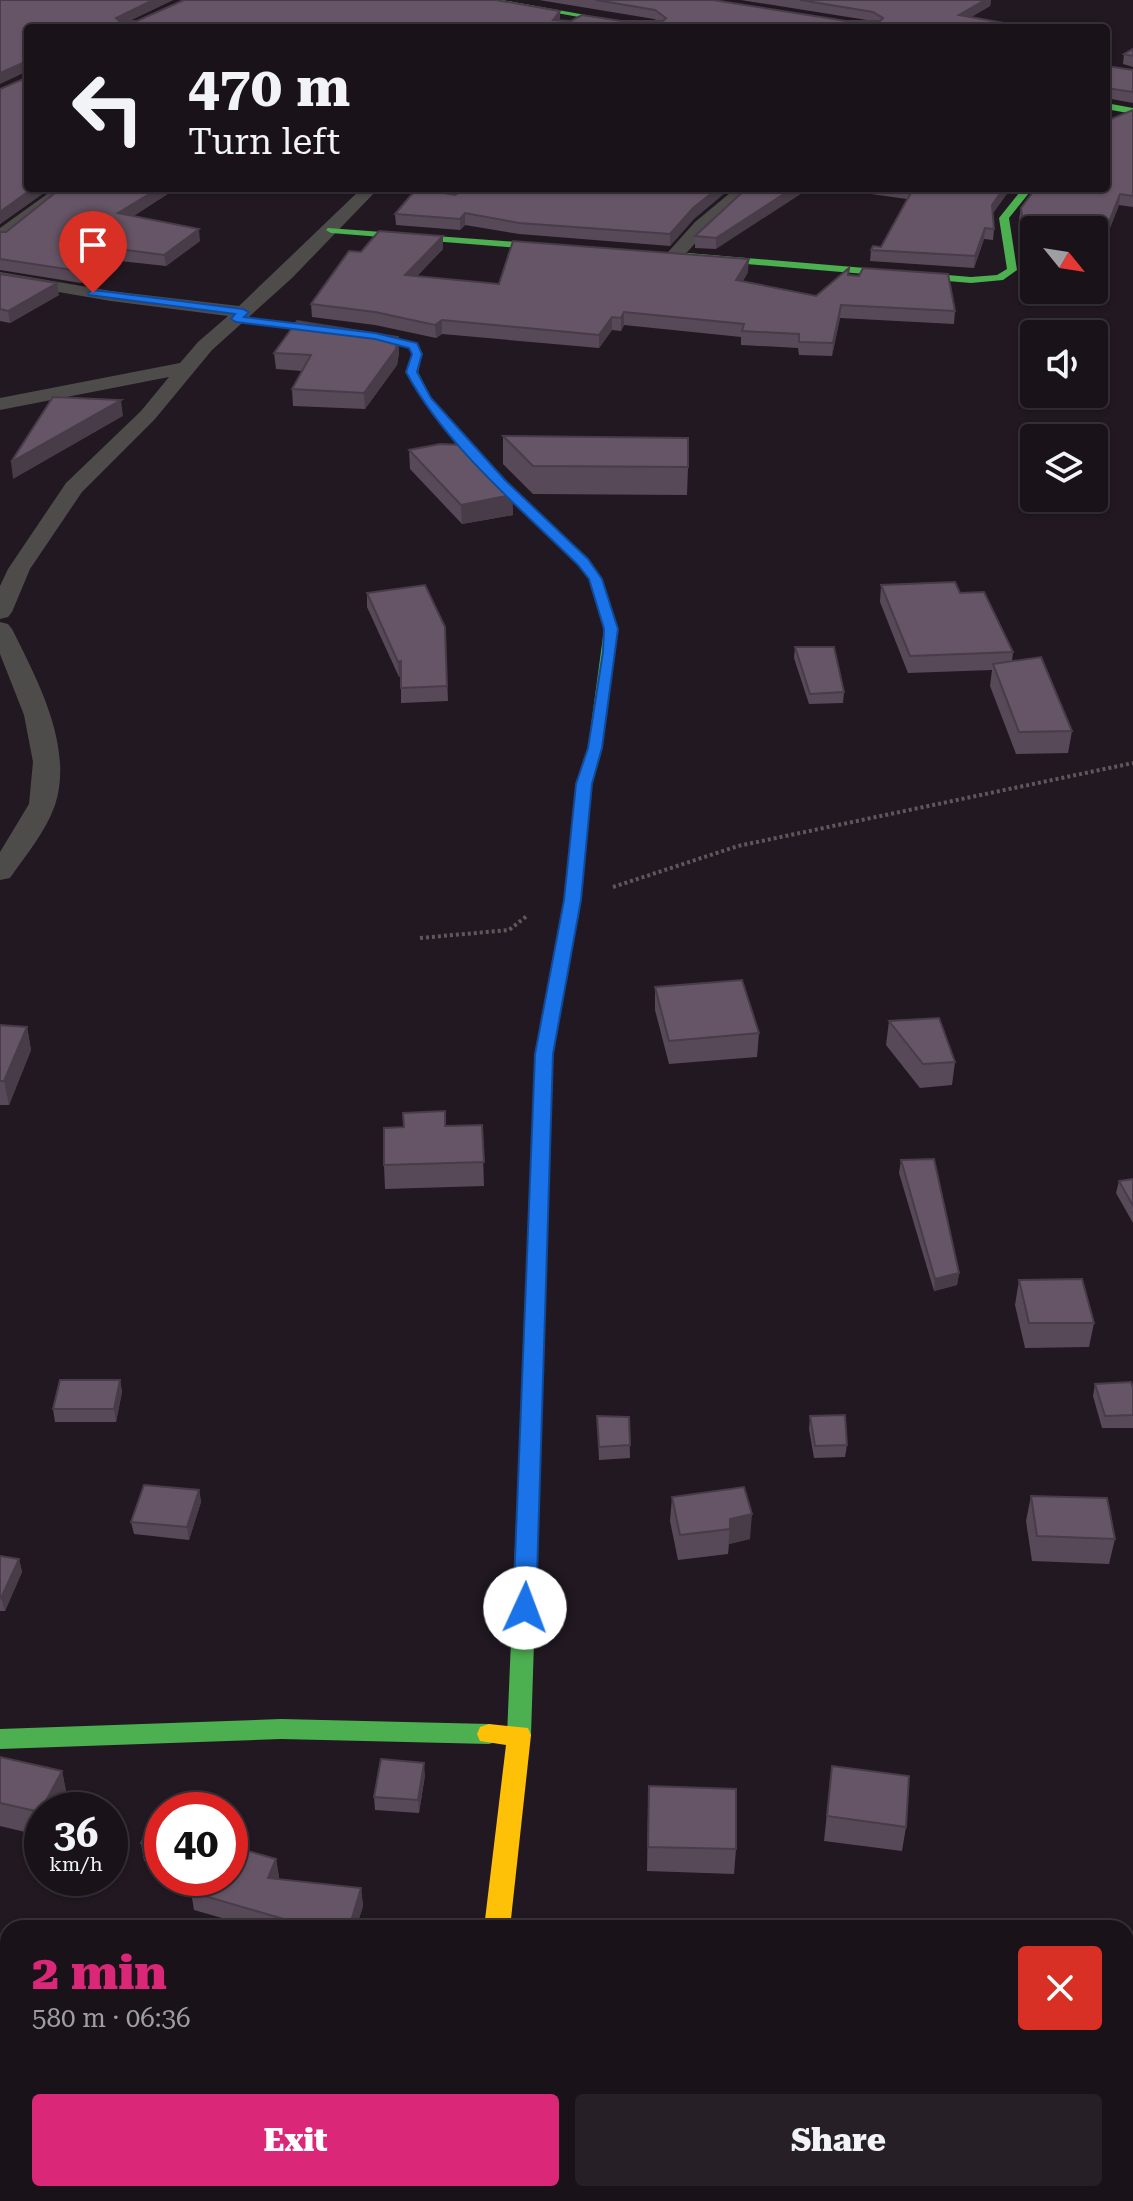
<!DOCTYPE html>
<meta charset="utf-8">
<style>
body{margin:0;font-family:"Roboto Serif",serif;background:#262026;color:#f1f3f6;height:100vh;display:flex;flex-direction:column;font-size:30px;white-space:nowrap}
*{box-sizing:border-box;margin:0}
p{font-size:26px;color:#9f9ea2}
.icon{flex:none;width:44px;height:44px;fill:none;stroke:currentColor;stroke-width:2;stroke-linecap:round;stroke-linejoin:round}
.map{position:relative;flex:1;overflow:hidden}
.drawer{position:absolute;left:0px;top:1920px;width:1134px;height:282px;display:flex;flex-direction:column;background:#191219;border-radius:24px 24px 0 0;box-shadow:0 2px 6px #0004,0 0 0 2px #373238}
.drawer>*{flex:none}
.top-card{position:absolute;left:24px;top:24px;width:1086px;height:168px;border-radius:8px;box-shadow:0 2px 6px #0004,0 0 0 2px #373238;background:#191219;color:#f1f3f6;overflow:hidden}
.needle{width:52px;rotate:120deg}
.buttons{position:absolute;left:1020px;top:216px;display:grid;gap:16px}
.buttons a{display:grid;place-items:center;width:88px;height:88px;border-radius:8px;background:#191219;box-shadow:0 2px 6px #0004,0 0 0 2px #373238;font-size:40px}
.speed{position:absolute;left:24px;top:1792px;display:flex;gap:16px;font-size:40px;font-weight:700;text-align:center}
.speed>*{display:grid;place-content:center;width:104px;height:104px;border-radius:50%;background:#191219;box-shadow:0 2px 6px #0004,0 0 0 2px #373238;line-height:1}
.speed small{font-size:20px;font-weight:400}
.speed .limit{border:12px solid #d22;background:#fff;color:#111}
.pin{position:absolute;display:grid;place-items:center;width:68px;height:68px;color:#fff;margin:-82px -34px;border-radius:50% 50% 50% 0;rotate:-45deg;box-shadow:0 0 8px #0007}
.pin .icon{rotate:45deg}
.me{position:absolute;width:88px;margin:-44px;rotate:2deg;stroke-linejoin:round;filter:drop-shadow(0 0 6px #0008)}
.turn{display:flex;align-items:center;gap:28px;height:168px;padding:0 32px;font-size:36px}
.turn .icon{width:104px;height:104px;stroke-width:2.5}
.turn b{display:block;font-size:56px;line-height:68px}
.round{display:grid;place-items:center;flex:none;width:84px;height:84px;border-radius:8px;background:#262026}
.summary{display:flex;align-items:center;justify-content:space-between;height:136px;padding:0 32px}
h1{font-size:48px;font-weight:800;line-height:60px;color:#db2777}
.cta{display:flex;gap:16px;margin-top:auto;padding:16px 32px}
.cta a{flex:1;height:92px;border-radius:8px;background:#db2777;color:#fff;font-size:32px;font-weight:800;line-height:92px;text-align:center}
.cta a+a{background:#262026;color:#f1f3f6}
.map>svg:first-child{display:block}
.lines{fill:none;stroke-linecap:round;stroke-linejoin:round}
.path{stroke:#5d595b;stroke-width:4;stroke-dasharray:3 3;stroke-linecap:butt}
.street{fill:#4e4c4a;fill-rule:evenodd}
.fast{fill:#4caf50;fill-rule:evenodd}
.slow{fill:#ffc107;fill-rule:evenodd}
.wall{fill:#584958}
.shaded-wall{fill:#473c47}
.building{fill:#656;stroke:#473c47;stroke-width:2}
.route{fill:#1a73e8;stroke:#114b97;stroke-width:2}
</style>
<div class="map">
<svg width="1133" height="2201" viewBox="0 0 1133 2201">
<rect width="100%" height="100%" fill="#211821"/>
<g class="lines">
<!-- path -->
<path class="path" d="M613 887 738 846 1133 763
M420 938 509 930 528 915"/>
<!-- street -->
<path class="street" d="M362 188H379L292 278 212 350 155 419 82 492 30 569 12 612 8 617 0 619V586L8 569 66 483 141 411 169 377 0 410V398L180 363 198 342 228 316 111 301 0 282V272L111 291 239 306Z
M736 188H754L707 230 681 259H669L666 255 669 251 695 222Z
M50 192 58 197 56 201 6 241 0 242V228Z
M0 622 8 624 12 629C37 679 74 747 55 805 46 831 26 855 10 878L0 880V852L29 804 33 762 24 715 0 654Z
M1133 2082V2135L1126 2138V2085Z
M434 2194H484L483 2201H433Z
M1033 2194H1086L1083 2201H1030Z"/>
<!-- fast -->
<path class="fast" d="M485 0H502L658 28H640Z
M1106 103 1133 108V114L1106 109Z
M1023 188H1033L1009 218 1017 270 1003 280 971 283 688 259 683 256 688 253 971 277 997 275 1007 269 999 218Z
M328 228 571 246 576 249 571 252 331 233 326 230Z
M236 316 375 333 417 344 422 354 418 372 431 398 505 480 588 559 602 579 618 629 602 748 591 784 580 900 557 1019H545L542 1015 564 900 577 784 588 748 604 629 589 579 578 565C521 509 443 443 406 372L412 354 409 348 375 339 232 321V317Z
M534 1328 541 1330 544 1335 531 1735 528 1742 519 1745 510 1742 507 1735 524 1335 527 1330Z
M281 1719 489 1724 498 1727 501 1734 498 1741 489 1744 281 1739 0 1749V1729Z"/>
<!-- slow -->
<path class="slow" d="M551 1010 560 1015 553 1054 544 1335 541 1340H527L524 1335 535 1054 542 1015Z
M489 1724 528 1728 531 1735 510 1928H484L506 1745 480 1741 477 1734 480 1727Z"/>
</g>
<!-- wall -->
<path class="wall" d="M0 0H173L129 21H658L654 19 539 0H713L846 21H873L741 0H991L990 6 971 17 1032 28H28V188H177L133 216 200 241 166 266 120 261 81 283 0 270V232H6L55 193 48 190 0 224V89L28 77V72Z
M1133 49V67L1123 64 1124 54Z
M1106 66 1133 70V103L1106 98Z
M1133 110V207L1119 205 1108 233 1034 230V245L1023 244 1019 219 1021 208Z
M747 188 716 249 695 248V236Z
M828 188H1011L993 213 994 229 993 240 984 239 974 268 870 261 871 250 881 247 907 199Z
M455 195 693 220 670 246 519 234 465 225 460 230 396 225 395 214Z
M443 236V249L417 276 499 284 748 272 743 281 816 296 849 268V275L955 311 954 324 840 318 832 356 799 355 798 348 741 345V337L624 325 621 331 612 330 599 348 442 334 436 338 375 325 312 317 311 304 361 252Z
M0 274 59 295 10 323 0 321Z
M398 337 399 353 397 365 365 409 293 406 292 389 302 371 276 369 274 353Z
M503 436 688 467 687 495 533 494 503 464Z
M409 450 512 495 513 515 462 524 410 469Z
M881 585 960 593 1013 652 1012 661 1072 731 1068 753 1016 754 990 686 992 670 908 673 880 602Z
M367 593 445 627 448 701 401 703V676L399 677 367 607Z
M795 647 844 692 843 703 809 704 794 658Z
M655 987 759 1033 757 1057 669 1064 655 1010Z
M889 1021 955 1062 952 1085 920 1088 886 1045Z
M0 1025 27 1027 31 1050 9 1105H0Z
M482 1125 484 1186 385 1189 384 1165 446 1126Z
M901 1160 959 1273 957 1285 934 1291 899 1173Z
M1133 1179V1223L1116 1193 1119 1181Z
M1019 1280 1094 1323 1089 1347 1025 1348 1015 1305Z
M120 1380 122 1392 116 1422H55L53 1409Z
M1095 1384 1133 1388V1428H1102L1093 1396Z
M597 1416 629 1417 630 1458 599 1460Z
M810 1416 847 1445 845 1457 814 1458 809 1429Z
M199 1490 201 1502 189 1540 134 1534 131 1522Z
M1031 1496 1115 1539 1109 1564 1032 1561 1026 1521Z
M672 1497 750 1539 729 1544 728 1554 678 1560 670 1521Z
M0 1556 19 1559 22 1572 5 1611H0Z
M0 1757 62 1771 67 1796 42 1810V1836L0 1826Z
M832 1766 906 1827 902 1851 824 1841Z
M425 1775 419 1813 375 1810 374 1797Z
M162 1810V1866L144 1861 141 1843Z
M648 1811 736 1849 734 1874 647 1871Z
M244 1845 243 1849 276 1859 279 1877 278 1879 361 1888 363 1906 356 1928H257L194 1910 191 1892Z"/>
<!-- shaded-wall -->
<path class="shaded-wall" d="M153 0H173L117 27 116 18Z
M985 0H991L990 6 958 25 959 15Z
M560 11V20H553Z
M27 61 28 71 0 84V73Z
M33 188H48V190L0 224V212Z
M159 188H177L120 225 118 213Z
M718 188H731L693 220 670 246V234L693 208Z
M793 188H810L716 249V238Z
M1004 188H1011L991 216 992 205Z
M1120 194 1119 205 1108 233 1109 222Z
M465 213V225L460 230V219Z
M1100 221 1099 232 1094 239V230Z
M985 228 984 239 974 268 975 256Z
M199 229 200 241 166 266 164 255Z
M443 236V249L406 288 405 275Z
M119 249 120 261 81 283 79 271Z
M749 259 748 272 736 293V280Z
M57 283 59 295 10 323 8 311Z
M841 305 840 318 832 356 833 343Z
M624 312V325L621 331V318Z
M612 317V330L599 348V335Z
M442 320V334L436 338 435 325Z
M398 337 399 353 397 365 365 409 364 393Z
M121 400 123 416 13 479 11 462Z
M512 495 513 515 462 524 461 505Z
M401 661 402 676 399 677 398 662Z
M27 1027 31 1050 9 1105 4 1081Z
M959 1273 957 1285 934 1291 935 1279Z
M120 1380 122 1392 116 1422 114 1409Z
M199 1490 201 1502 189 1540 187 1527Z
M752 1514 750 1539 729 1544 728 1554 730 1519Z
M19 1559 22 1572 5 1611 1 1598Z
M424 1763 425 1775 419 1813 418 1800Z
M62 1771 67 1796 60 1810H42V1819L40 1812Z
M242 1827 244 1845 237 1865 234 1847Z
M276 1859 279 1877 270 1896 268 1878Z
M361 1888 363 1906 356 1928H349Z"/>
<!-- building -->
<path class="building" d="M0 0H153L116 18 119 21H137L184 0H496L560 11 553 20 571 21 582 15 621 21H663L666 18 655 10 596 0H713L846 21H880L883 18 873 12 800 0H985L959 15 1032 28H590L565 26 560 28H28V188H33L0 212V89L28 77 27 61 0 73Z
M1133 49V56L1124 54Z
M1106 66 1133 70V92L1106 88Z
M1133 110V196L1120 194 1109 222 1100 221 1094 230H1034V234L1024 232 1021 208 1036 188H1106V121Z
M58 188H159L118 213 199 229 164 255 119 249 79 271 0 259V232H6L56 192Z
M417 188 455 195 466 188H718L693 208 670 234 519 223 465 213 460 219 395 214Z
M747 188H793L716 238 695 236Z
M907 188H1004L992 205 994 229 985 228 975 256 871 250 873 246 881 247 913 189Z
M379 231 443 236 405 275 499 284 513 241 749 259 736 280 816 296 849 268 848 275 859 276 863 268 948 274 955 311 841 305 833 343 799 342V334L742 331 744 324 624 312 621 318 612 317 599 335 442 320 435 325 375 312 311 304 349 251 361 252Z
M0 274 57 283 8 311 0 309Z
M297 321 398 337 396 349 364 393 292 389 311 355 274 353Z
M53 397 121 400 11 462Z
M503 436 688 438V467L533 466Z
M440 444 464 445 512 495 461 505 409 450Z
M955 582 960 593 984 592 1013 652 910 656 881 585Z
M425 585 445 627 447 686 401 688V661L398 662 367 593Z
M795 647H834L844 692 810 694Z
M1041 657 1072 731 1019 732 993 664Z
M742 980 759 1033 669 1041 655 987Z
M939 1018 955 1062 923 1064 889 1021Z
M0 1025 27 1027 4 1081H0Z
M445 1111V1126L482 1125 484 1162 384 1165V1128L404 1127 403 1113Z
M934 1159 959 1273 935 1279 901 1160Z
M1133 1179V1206L1119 1181Z
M1082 1279 1094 1323H1029L1019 1280Z
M60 1380H120L114 1409H53Z
M1131 1382 1133 1388V1415L1105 1416 1095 1384Z
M845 1415 847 1445 815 1446 810 1416Z
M597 1416 629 1417 630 1445 599 1447Z
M144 1485 199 1490 187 1527 131 1522Z
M744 1487 752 1514 730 1519V1529L680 1535 672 1497Z
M1031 1496 1107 1498 1115 1539 1037 1536Z
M0 1556 19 1559 1 1598H0Z
M0 1757 62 1771 40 1812 0 1803Z
M381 1759 424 1763 418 1800 374 1797Z
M832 1766 909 1776 906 1827 827 1816Z
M649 1786 736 1789V1849L648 1847Z
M160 1806 176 1810H162V1849L141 1843Z
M230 1824 242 1827 234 1847 276 1859 268 1878 361 1888 349 1928H285L287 1920 191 1892 198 1878H230Z
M868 1921 889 1928H866Z"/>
<!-- route -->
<path class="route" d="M93 290 243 309 249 312 244 317 375 333 417 343 422 354 417 372 431 398 505 480 588 559 602 579 618 629 602 748 592 784 581 900 553 1054 536 1608 533 1615 525 1617 516 1615 513 1608 535 1054 564 900 576 784 588 748 603 652 604 629 589 579 578 565C519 507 445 445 406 372L412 354 409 348 375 339 236 322 231 319 235 314 89 295 88 293Z"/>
</svg>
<div class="buttons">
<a><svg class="needle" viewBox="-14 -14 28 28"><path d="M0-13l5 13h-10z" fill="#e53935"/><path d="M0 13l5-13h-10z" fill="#9f9ea2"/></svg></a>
<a><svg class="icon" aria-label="sound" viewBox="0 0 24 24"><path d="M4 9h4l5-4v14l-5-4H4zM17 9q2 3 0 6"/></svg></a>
<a><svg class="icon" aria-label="layers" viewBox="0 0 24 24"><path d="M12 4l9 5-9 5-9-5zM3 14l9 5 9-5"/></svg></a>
</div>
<div class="speed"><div>36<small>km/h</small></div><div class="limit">40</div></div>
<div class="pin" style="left:93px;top:293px;background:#d93025"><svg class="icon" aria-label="arrive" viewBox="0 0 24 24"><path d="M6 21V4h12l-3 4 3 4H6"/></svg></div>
<svg class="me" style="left:525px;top:1608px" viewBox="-20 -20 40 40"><circle r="19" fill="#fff"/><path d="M0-13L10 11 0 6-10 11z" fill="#1a73e8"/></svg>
<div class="top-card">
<div class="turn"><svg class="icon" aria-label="left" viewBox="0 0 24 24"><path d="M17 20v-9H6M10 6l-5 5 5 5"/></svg><div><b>470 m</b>Turn left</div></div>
</div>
<section class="drawer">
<div class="summary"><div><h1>2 min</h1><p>580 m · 06:36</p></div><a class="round" style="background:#d93025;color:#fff"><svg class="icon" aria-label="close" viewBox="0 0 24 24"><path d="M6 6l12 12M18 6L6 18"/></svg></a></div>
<div class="cta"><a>Exit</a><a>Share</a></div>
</section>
</div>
